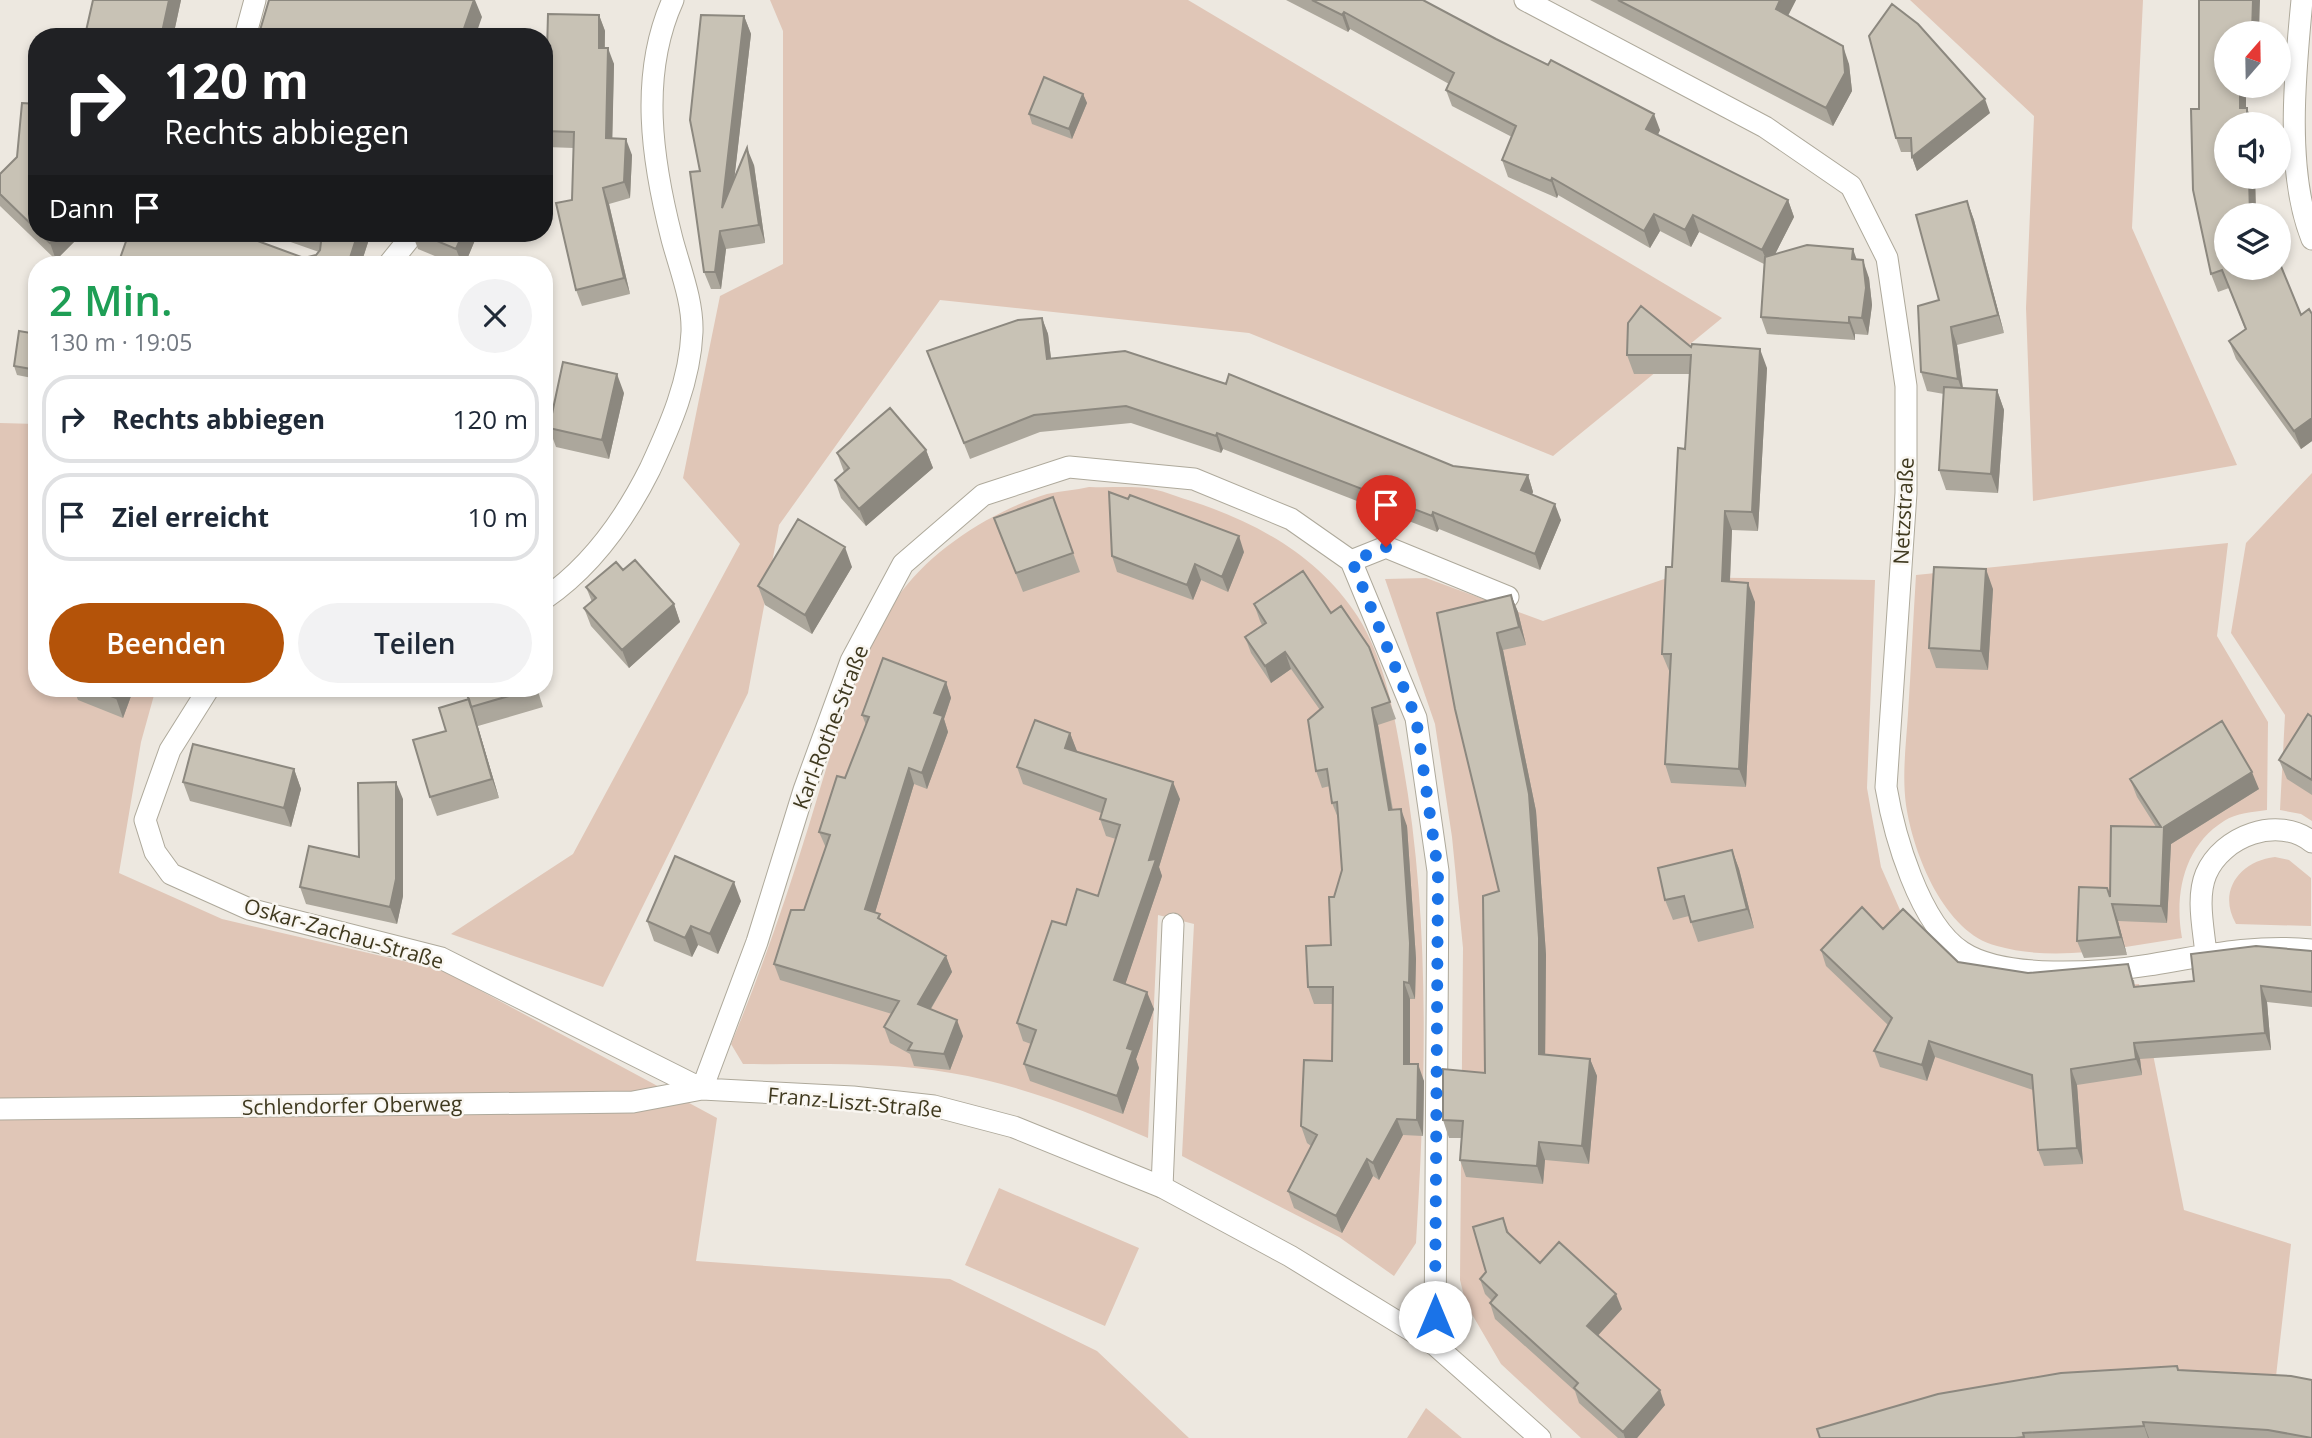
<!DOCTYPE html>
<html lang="de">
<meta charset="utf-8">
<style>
body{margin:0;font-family:"Open Sans",sans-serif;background:#f2f2f3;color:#1f2937;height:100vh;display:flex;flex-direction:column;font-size:26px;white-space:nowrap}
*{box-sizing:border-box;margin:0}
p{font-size:23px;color:#747a83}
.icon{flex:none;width:38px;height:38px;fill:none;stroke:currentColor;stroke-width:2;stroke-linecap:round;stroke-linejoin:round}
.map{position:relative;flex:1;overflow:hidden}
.sheet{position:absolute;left:28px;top:256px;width:525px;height:441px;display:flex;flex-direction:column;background:#fff;border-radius:28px;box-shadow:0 4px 10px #0003}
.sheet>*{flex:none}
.guide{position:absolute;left:28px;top:28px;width:525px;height:214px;border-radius:28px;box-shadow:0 4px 10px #0003;background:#202124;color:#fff;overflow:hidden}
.needle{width:46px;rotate:20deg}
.controls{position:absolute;left:2214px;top:21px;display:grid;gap:14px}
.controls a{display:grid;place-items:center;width:77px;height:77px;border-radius:50%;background:#fff;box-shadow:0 4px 10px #0003;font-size:35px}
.pin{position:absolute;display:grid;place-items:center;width:60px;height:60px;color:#fff;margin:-72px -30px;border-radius:50% 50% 50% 0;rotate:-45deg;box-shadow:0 0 7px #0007}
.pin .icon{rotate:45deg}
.me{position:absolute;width:77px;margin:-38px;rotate:0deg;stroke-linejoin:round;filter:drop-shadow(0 0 5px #0008)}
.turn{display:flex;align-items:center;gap:24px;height:147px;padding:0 21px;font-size:32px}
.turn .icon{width:91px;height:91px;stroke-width:2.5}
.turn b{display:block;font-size:49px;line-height:60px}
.then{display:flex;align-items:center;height:66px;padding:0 21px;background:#0003;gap:14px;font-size:26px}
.round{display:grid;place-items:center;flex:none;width:74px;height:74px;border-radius:37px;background:#f2f2f3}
.headline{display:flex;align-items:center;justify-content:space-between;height:119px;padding:0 21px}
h1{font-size:42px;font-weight:600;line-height:52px;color:#1e9e55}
.cta{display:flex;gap:14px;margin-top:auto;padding:14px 21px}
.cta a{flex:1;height:80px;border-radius:42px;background:#b45309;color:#fff;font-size:28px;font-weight:600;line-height:80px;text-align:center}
.cta a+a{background:#f2f2f3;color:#1f2937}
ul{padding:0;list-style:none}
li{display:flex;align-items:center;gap:21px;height:88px;margin:0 14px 10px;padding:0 7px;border:4px solid #e0e1e3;border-radius:28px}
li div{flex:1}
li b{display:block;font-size:26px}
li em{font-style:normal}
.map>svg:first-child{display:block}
.green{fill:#e0c6b7}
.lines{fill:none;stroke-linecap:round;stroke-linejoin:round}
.service-casing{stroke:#aea99b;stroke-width:23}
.minor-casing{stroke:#aea99b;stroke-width:23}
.service{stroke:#fff;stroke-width:21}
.minor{stroke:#fff;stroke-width:21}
.wall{fill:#aca79c}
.shaded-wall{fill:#8c887f}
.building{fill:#c8c2b5;stroke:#8c887f;stroke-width:2}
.route{stroke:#1a73e8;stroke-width:12;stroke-dasharray:0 21.6}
.labels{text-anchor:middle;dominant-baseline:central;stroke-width:5;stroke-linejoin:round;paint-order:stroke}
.street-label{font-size:21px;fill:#3f391f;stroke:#f9f6f1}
</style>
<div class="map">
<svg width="2312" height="1438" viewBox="0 0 2312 1438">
<rect width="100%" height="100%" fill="#ede8e0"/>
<!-- green -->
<path class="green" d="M770 0H1188L1722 318 1553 456 1249 333 940 300 779 525 748 693 603 987 451 934 573 854 740 544 683 478 720 296 783 264V31Z
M1910 0H2143L2132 228 2237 465 2033 501 2026 308 2034 116Z
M0 423 37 424V688H156L141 742 119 873 222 919 442 970 717 1118 696 1261 950 1279 1097 1351 1189 1438H0Z
M2312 473V821L2301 814 2280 810 2285 715 2231 633 2246 543Z
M1089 487C1108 488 1128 486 1147 488 1161 490 1175 496 1188 500 1255 521 1319 556 1358 617 1383 657 1393 707 1401 753 1431 914 1426 1079 1416 1243L1394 1276 1339 1237 1182 1156 1194 924 1158 915 1148 1138C1086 1111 1018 1084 951 1073 883 1061 812 1065 743 1064L731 1044C761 972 786 899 809 825 830 756 858 658 897 598 930 550 992 511 1047 494 1061 491 1076 490 1089 487Z
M2228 543 2217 636 2268 722 2267 810C2253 812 2236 813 2224 821 2184 846 2174 894 2182 938 2121 947 2058 963 1997 946 1944 933 1913 853 1906 805 1902 775 1906 744 1908 714 1911 668 1913 622 1916 575Z
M1670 577 1875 580 1867 788 1881 867 1900 910 1927 945 1960 971 2043 991 2139 984 2184 1210 2291 1244 2269 1438H1581L1501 1364 1466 1304 1460 1280 1463 948 1452 837 1435 724 1385 579 1426 578 1543 621Z
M2275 857 2289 860 2311 878V926L2236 924C2217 891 2240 861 2275 857Z
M999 1188 1139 1248 1105 1326 965 1265Z
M1426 1408 1462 1438H1407Z"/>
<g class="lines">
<!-- service casing -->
<g class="service-casing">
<path id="service" d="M389 264 414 233
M1351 561 1386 547 1508 597
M1162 1187 1173 924"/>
</g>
<!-- minor casing -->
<g class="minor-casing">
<path id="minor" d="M1525 0 1765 127 1851 186 1887 258 1906 386V493L1886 787C1894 834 1919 924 1962 952 2005 980 2099 973 2149 965 2203 956 2257 944 2312 950
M2302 0C2295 72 2285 172 2312 239
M245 37 255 0
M544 599C591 567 625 519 650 469 670 426 690 381 692 332 693 301 680 269 672 239 652 161 639 75 673 0
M209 688 170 750 145 820 155 852 171 874 249 909 441 958 702 1089
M2206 955C2204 930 2196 898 2206 874 2222 836 2278 815 2312 842
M702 1089 757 942 804 790 851 661 903 564 983 495 1069 467 1194 479 1291 519 1351 561 1416 718 1438 871 1435 1345
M0 1109 633 1102 702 1089 853 1097 934 1106 1014 1127 1162 1187 1290 1256 1435 1345 1540 1438"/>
</g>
<!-- service -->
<use href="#service" class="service"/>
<!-- minor -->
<use href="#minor" class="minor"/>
</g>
<!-- wall -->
<path class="wall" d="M93 0H181L173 37H89L86 31Z
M1286 0H1423L1660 130 1658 135 1788 200 1794 217 1775 254 1857 260 1869 278 1872 305 1868 335 1855 334V340L1767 334 1761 317 1764 264 1699 232 1691 247 1660 231 1650 248 1558 195 1557 198 1508 177 1502 160 1512 137 1452 106 1446 90 1449 84 1350 29 1348 32Z
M1590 0H1796L1788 16 1849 64 1852 91 1833 126Z
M599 15 605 31V48L614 64 612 138 632 155 630 198 609 204 630 294 582 306 576 290 572 200 574 148 546 147 544 143V89H546Z
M744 16 751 34 734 180 754 165 765 243 726 249 721 289H711L704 272 700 171Z
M2226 33 2246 108 2253 124H2226V177H2255L2256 215H2226L2301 315 2312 314V441L2301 449 2236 359 2229 341 2245 329 2229 288 2218 292 2211 274 2199 109Z
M1083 94 1087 103 1072 139 1032 124 1029 114Z
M37 104V233H83L56 260 0 206V174L17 157Z
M1990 113 1917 171 1912 157V152H1901L1896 138Z
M1967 201 1974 220 2004 333 1957 345 1963 388 1997 390 2004 410 1998 493 1946 490 1939 470 1944 394 1927 391 1921 372 1939 300Z
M265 233H371L361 264H118L197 235 304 258 316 255 319 252Z
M380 233H397L393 238Z
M412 233H478L465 264H454L418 249Z
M1042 318 1048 334 1051 358 1453 466 1528 475 1533 492 1532 494 1561 520 1540 570 1439 529 1437 532 1223 449 1221 453 1131 423 1040 432 970 459 927 351Z
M37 334V379L17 375 14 366Z
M1691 347 1767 368 1758 531 1732 530 1730 582 1755 602 1746 787 1671 783 1665 764 1670 673 1662 654 1685 449 1690 374H1634L1627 355Z
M624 393 609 459 556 447 549 428Z
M926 450 933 468 866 526 841 498 835 480 844 472 837 453Z
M1053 497 1080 572 1023 592 994 518Z
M1244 552 1228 592 1201 580 1193 600 1117 572 1112 556Z
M852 567 812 634 765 605 758 586Z
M623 570 674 604 680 622 629 668 591 626 584 608 592 602 586 587Z
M1993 589 1988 670 1936 668 1929 648Z
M1511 595 1518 612 1526 645 1503 650 1536 811 1546 955 1545 1055 1590 1059 1597 1076 1589 1164 1545 1160 1543 1184 1466 1177 1460 1160 1461 1138H1449L1443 1120 1485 1073 1499 891 1455 709Z
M1254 604 1331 613 1369 647 1396 719 1378 725 1393 810 1407 826 1416 959 1415 999H1410V1064L1424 1081 1423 1136 1403 1135 1379 1180 1373 1176 1342 1233 1294 1208 1288 1191 1311 1146 1307 1143 1301 1126 1332 1061 1333 1004H1314L1308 987 1331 945 1334 897 1342 870 1338 818 1332 803 1330 786 1322 788 1316 771 1320 710 1291 669 1271 683 1251 653 1245 637 1262 625 1260 621Z
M946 682 951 698 944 719 948 732 927 789 914 784 875 912 882 920 946 956 952 972 931 1009 963 1036 950 1070 914 1066 910 1054 890 1043 884 1027 892 1014 780 980 774 964 804 910 826 848 819 832 845 778 866 725 862 715Z
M73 688H134L123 718 78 700Z
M537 688 543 707 478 726 477 724 499 798 437 816 430 797 446 731 469 699Z
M2312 717V795L2287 779 2279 760Z
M1070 733 1077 752 1180 799 1159 867 1162 876 1125 984 1154 1009 1136 1059 1139 1068 1123 1114 1030 1081 1024 1064 1031 1044 1023 1041 1017 1023 1066 925 1098 896 1116 839 1106 836 1100 819 1101 813 1023 784 1017 767Z
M294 769 301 789 291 827 190 801 183 782Z
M2130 779 2259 789 2171 844 2167 923 2118 921 2127 955 2084 958 2077 941 2156 827 2137 797Z
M403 799V896L397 924 306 904 300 887 359 857Z
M1732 850 1739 869 1754 928 1698 942 1689 916 1673 920 1665 900Z
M741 901 718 954 698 945 692 957 654 941 647 921Z
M1883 929 1958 962 2028 973 2134 980 2135 987 2194 981 2312 951V1007L2267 1002 2271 1050 2140 1059 2142 1075 2077 1085 2083 1164 2044 1166 2038 1150 2033 1090 1935 1057 1927 1081 1880 1067 1874 1051 1888 1025 1826 966 1821 950Z
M1503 1218 1509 1233 1540 1263 1622 1309 1598 1335 1665 1405 1637 1438H1618L1579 1403 1575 1391 1495 1319 1490 1303 1492 1301 1485 1294 1480 1279 1486 1272Z
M2177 1366 2179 1370 2312 1438H1820Z"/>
<!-- shaded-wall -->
<path class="shaded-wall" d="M169 0H181L173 37H161Z
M474 0H475L482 17 475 37H461Z
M1780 0H1796L1782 27 1776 9Z
M2253 0H2260L2259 33H2252Z
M1344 12 1350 29 1348 32 1342 15Z
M599 15 605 31 604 64 599 48Z
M744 16 751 34 729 225 722 208Z
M1843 46 1849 64 1852 91 1833 126 1826 108Z
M608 48 614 64 612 154 606 138Z
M2240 86H2246V124L2240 108Z
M1083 94 1087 103 1072 139 1069 129Z
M1985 99 1990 113 1917 171 1912 157Z
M2247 108 2253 124H2247Z
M1654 114 1660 130 1652 146 1646 129Z
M626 139 632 155 630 198 624 182Z
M747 148 754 165 765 243 759 225Z
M2249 177H2255L2256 215H2250Z
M1552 178 1558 195 1557 198 1551 181Z
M603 188 609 204 630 294 624 278Z
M1788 200 1794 217 1769 266 1762 250Z
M1967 201 1974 220 2004 333 1998 315Z
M1654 214 1660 231 1650 248 1644 231Z
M1693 215 1699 232 1691 247 1685 230Z
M720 231 726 249 721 289 715 272Z
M60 233H83L56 260 50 243Z
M358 233H371L361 264H348Z
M391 233H397L393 238Z
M463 233H478L465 264H462L456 249Z
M1853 249 1859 266 1852 259Z
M1863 260 1869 278 1872 305 1868 335 1862 318Z
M1849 317 1855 334V340L1849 323Z
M1042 318 1048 334 1053 375 1047 359Z
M1951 327 1957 345 1964 397 1958 379Z
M1760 349 1767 368 1758 531 1752 512Z
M617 374 624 393 609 459 602 440Z
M1997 390 2004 410 1998 493 1991 474Z
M2312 418V441L2301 449 2294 431Z
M1217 433 1223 449 1221 453 1216 436Z
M926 450 933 468 866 526 859 509Z
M1528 475 1533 492 1527 506 1521 490Z
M1555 504 1561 520 1540 570 1535 554Z
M1725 511 1732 530 1729 600 1722 581Z
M1433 512 1439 529 1437 532 1432 516Z
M1239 536 1244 552 1228 592 1222 577Z
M845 547 852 567 812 634 805 615Z
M1195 564 1201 580 1193 600 1187 585Z
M1986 569 1993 589 1988 670 1981 651Z
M1748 583 1755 602 1746 787 1739 769Z
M1511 595 1518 612 1526 645 1519 627Z
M674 604 680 622 629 668 622 650Z
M1497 633 1503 650 1536 811 1546 955 1545 1072 1539 1054Z
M1285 652 1291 669 1271 683 1265 666Z
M946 682 951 698 944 719 948 732 927 789 922 773 934 713Z
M120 688H134L123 718 116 698Z
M469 699 477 724 499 798 492 779Z
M1372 708 1378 725 1395 827 1389 810Z
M1070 733 1077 751 1072 766 1065 748Z
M909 768 914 784 871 926 865 909Z
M294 769 301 789 291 827 284 808Z
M2252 772 2259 789 2171 844 2167 923 2161 906 2164 827Z
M396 782 403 799V896L397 924 390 907Z
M1173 782 1180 799 1159 867 1162 876 1121 997 1114 980 1149 860Z
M1401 809 1407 826 1416 959 1415 999 1409 983Z
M1732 850 1739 869 1754 928 1747 909Z
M734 882 741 901 718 954 710 934Z
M2112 904 2118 921 2127 955 2121 937Z
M691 926 698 945 692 957 685 938Z
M946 956 952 972 924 1020 918 1004Z
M1404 982 1410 999V1081L1404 1064Z
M2261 986 2267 1002 2271 1050 2265 1033Z
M1147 992 1154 1009 1136 1059 1139 1068 1123 1114 1117 1096 1127 1048Z
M957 1020 963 1036 950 1070 944 1054Z
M1929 1041 1935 1057 1927 1081 1922 1065Z
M2134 1043 2140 1059 2142 1075 2136 1059Z
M1590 1059 1597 1076 1589 1164 1582 1146Z
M1418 1064 1424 1081 1423 1136 1417 1120Z
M2071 1069 2077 1085 2083 1164 2077 1148Z
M1397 1119 1403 1135 1379 1180 1373 1163Z
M1539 1142 1545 1160 1543 1184 1537 1166Z
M1367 1159 1373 1176 1342 1233 1336 1216Z
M1616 1294 1622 1309 1593 1341 1587 1326Z
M1660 1390 1665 1405 1637 1438H1625L1623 1432Z
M2143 1422 2149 1438H2148L2144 1426Z"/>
<!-- building -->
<path class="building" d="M93 0H169L161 37H112L86 31Z
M269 0H474L461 37H258Z
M1312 0H1423L1496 39 1548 65 1551 60 1654 114 1646 129 1788 200 1762 250 1693 215 1685 230 1654 214 1644 231 1552 178 1551 181 1502 160 1516 126 1446 90 1454 73 1344 12 1342 15Z
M1618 0H1780L1776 9 1843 46 1845 73 1826 108Z
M2199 0H2253L2252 33H2226V86H2240V108H2247V124H2226V177H2249L2250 215H2226V268H2278V259L2301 315 2309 309 2312 314V418L2294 431 2229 341 2246 329 2222 270 2211 274 2193 190 2191 109H2199Z
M1892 4 1918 24 1985 99 1912 157 1911 138H1896L1869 36Z
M548 14 599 15V48H608L606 138 626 139 624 182 603 188 624 278 576 290 556 203 572 200 574 132 544 131V89H546Z
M701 15 744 16 722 208 747 148 759 225 720 231 715 272H704L690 172 700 171 690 120Z
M1044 77 1083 94 1069 129 1029 114Z
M22 103 37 104V230L0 194V174L17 157Z
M1967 201 1998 315 1951 327 1958 379 1921 372 1918 306 1939 300 1916 215Z
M39 233H60L50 243Z
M129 233H191L197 235 198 233H236L304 258 316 255 320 250 321 242 313 233H358L348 264H118Z
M418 233H463L456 249Z
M1807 245 1853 249 1852 259 1863 260 1866 288 1862 318 1849 317V323L1761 317 1765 257Z
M1641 306 1691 347 1692 344 1760 349 1752 512 1725 511 1722 581 1748 583 1739 769 1665 764 1671 654H1662L1666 567H1672L1678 448 1685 449 1691 355H1627L1628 323Z
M1042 318 1047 359 1125 351 1226 384 1229 374 1453 466 1528 475 1521 490 1555 504 1535 554 1433 512 1432 516 1217 433 1216 436 1126 406 1034 415 964 443 927 351 1018 320Z
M19 331 37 334V370L14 366Z
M563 362 617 374 602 440 549 428Z
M1944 387 1997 390 1991 474 1939 470Z
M890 408 926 450 859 509 835 480 849 468 837 453Z
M1109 492 1128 499 1130 495 1239 536 1222 577 1195 564 1187 585 1112 556Z
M1053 497 1073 553 1016 573 994 518Z
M798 519 845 547 805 615 758 586Z
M635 560 674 604 622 650 584 608 596 598 586 587 616 562 623 570Z
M1934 567 1986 569 1981 651 1929 648Z
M1303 571 1331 613 1341 606 1369 647 1390 702 1372 708 1389 810 1401 809 1410 943 1409 983 1404 982V1064H1418L1417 1120 1397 1119 1373 1163 1367 1159 1336 1216 1288 1191 1317 1135 1301 1126 1304 1060 1332 1061 1333 987H1308L1306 946 1331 945 1329 897H1334L1342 870 1337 802 1332 803 1327 769 1316 771 1308 720 1323 707 1285 652 1265 666 1245 637 1266 623 1254 604Z
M1511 595 1519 627 1497 633 1529 794 1539 938V1054L1590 1059 1582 1146 1539 1142 1537 1166 1460 1160 1463 1121 1443 1120V1069L1485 1073 1483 896 1499 891 1455 709 1437 613Z
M883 658 946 682 934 713 943 716 922 773 909 768 865 909 880 914 878 918 946 956 918 1004 957 1020 944 1054 908 1050 912 1043 884 1027 899 1001 774 964 791 910H804L830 835 819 832 837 776 845 778 869 717 862 715Z
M89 688H120L116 698Z
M465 688H536L471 707Z
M469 699 492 779 430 797 413 740 446 731 439 708Z
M2308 714 2312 717V780L2279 760Z
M1035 720 1070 733 1065 748 1173 782 1149 860 1156 859 1114 980 1147 992 1127 1048 1133 1050 1117 1096 1024 1064 1036 1030 1017 1023 1052 921 1066 925 1077 889 1098 896 1120 825 1100 819 1106 799 1017 767Z
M2222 721 2252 772 2164 827 2161 906 2112 904 2121 937 2077 941 2079 887 2107 888 2110 897 2111 826 2161 827 2130 779Z
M193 744 294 769 284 808 183 782Z
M396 782V879L390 907 300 887 309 846 359 857 358 783Z
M1732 850 1747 909 1691 922 1684 896 1665 900 1658 868Z
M675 856 734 882 710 934 691 926 685 938 647 921Z
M1862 907 1883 929 1903 909 1958 962 2028 973 2128 964 2134 987 2194 981 2191 954 2256 946 2312 951V992L2261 986 2265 1033 2134 1043 2136 1059 2071 1069 2077 1148 2038 1150 2032 1075 1929 1041 1922 1065 1874 1051 1892 1018 1821 950Z
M1503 1218 1507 1232 1540 1263 1559 1242 1616 1294 1587 1326 1660 1390 1623 1432 1574 1388 1578 1383 1490 1303 1497 1295 1480 1279 1486 1272 1473 1227Z
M2177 1366 2178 1370 2291 1376 2312 1380V1438L2268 1430 2143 1422 2144 1426 2023 1433 2024 1437 2015 1438H1820L1817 1429 1938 1394 2061 1373Z"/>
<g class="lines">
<!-- route -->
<path class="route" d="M1386 547 1352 561 1416 718 1438 871 1435 1317"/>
</g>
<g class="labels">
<!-- street labels -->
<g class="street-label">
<text transform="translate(1903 511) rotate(-87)">Netzstraße</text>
<text transform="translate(830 727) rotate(-69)">Karl-Rothe-Straße</text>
<text transform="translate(344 933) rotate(16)">Oskar-Zachau-Straße</text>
<text transform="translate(855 1102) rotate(5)">Franz-Liszt-Straße</text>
<text transform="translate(352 1105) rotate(-1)">Schlendorfer Oberweg</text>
</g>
</g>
</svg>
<div class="controls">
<a><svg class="needle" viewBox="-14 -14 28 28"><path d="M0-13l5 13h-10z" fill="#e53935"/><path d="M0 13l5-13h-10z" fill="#747a83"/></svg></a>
<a><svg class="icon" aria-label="sound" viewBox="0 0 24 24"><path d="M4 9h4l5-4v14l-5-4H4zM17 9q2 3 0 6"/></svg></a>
<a><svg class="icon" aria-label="layers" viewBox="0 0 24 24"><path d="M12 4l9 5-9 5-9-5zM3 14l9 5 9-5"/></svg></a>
</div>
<div class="pin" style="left:1386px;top:547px;background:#d93025"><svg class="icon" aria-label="arrive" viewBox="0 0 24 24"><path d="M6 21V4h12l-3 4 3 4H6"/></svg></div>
<svg class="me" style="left:1435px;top:1317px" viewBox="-20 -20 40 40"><circle r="19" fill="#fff"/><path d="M0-13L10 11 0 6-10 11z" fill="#1a73e8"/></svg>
<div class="guide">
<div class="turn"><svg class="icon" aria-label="right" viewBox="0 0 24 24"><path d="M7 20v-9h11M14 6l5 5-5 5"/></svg><div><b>120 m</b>Rechts abbiegen</div></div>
<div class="then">Dann<svg class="icon" aria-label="arrive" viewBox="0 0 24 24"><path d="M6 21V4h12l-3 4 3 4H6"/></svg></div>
</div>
<section class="sheet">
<div class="headline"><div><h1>2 Min.</h1><p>130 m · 19:05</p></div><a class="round"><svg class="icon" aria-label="close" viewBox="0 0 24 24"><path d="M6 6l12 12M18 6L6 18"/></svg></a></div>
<ul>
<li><svg class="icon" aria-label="right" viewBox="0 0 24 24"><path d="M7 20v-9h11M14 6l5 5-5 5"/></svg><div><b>Rechts abbiegen</b></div><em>120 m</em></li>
<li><svg class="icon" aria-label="arrive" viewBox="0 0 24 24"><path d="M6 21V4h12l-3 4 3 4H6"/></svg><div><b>Ziel erreicht</b></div><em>10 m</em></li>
</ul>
<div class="cta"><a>Beenden</a><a>Teilen</a></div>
</section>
</div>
